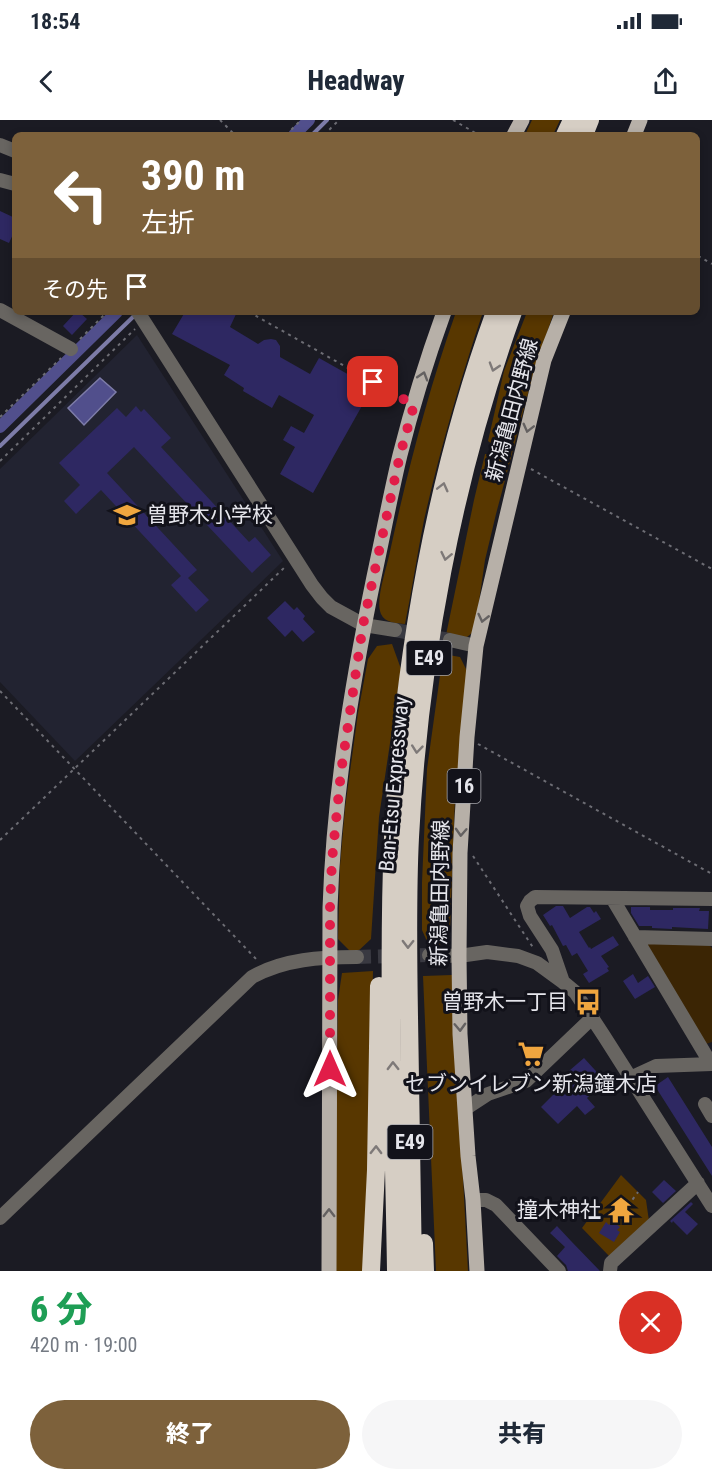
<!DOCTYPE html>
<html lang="ja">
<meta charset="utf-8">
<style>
body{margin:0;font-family:"Roboto Condensed","Noto Sans JP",sans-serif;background:#f6f6f7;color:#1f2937;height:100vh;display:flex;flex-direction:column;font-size:22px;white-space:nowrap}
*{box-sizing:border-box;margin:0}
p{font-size:20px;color:#747a83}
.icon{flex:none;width:33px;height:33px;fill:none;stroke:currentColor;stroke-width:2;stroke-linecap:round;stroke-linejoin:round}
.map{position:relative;height:1151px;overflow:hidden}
.panel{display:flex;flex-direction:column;background:#fff;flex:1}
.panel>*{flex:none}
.hud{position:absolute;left:12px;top:12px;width:688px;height:183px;border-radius:9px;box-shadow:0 3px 9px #0003;background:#7d613b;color:#fff;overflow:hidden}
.pin{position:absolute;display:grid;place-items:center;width:51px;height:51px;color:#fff;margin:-26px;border-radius:12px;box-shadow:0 3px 9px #0006}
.me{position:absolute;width:66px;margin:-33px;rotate:0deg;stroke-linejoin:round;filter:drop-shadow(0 0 4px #0008)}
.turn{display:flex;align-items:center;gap:21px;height:126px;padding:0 30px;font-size:27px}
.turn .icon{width:78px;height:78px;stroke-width:2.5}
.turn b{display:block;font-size:42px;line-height:51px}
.then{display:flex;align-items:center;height:57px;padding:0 30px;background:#0003;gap:12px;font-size:22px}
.round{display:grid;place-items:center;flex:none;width:63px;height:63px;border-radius:32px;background:#f6f6f7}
.overview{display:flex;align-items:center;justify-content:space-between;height:102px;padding:0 30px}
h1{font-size:36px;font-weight:800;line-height:45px;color:#1e9e55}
.button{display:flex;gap:12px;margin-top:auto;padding:12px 30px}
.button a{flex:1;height:69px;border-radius:36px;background:#7d613b;color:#fff;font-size:24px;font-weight:800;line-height:69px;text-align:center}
.button a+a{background:#f6f6f7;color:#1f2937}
.status{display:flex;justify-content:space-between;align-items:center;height:42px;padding:0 30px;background:#fff;direction:ltr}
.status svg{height:16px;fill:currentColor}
header{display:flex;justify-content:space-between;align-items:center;height:78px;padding:0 30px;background:#fff;font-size:27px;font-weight:800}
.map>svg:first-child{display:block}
.built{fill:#222331}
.green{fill:#3b2504}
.forest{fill:#583700}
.water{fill:#514f8c;stroke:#7d7ca8;stroke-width:1.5}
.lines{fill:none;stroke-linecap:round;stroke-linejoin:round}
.stream{stroke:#7d7ca8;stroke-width:4}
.canal{stroke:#514f8c;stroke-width:12}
.building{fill:#2e2862}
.minor-tunnel{stroke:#393941;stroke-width:14;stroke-dasharray:14 7;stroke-linecap:butt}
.path{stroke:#6d6d74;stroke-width:2;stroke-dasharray:3 4.5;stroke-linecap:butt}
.minor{stroke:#686561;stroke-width:14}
.major{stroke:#b7b0a8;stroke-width:15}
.highway{stroke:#d6cec4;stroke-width:18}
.oneway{stroke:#7e7978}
.oneway2{stroke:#646161}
.route{stroke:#e11d48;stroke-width:10;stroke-dasharray:0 18}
.labels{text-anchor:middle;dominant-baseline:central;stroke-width:6;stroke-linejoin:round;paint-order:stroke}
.shield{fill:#12121a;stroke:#a6a6ac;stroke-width:1.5}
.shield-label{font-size:20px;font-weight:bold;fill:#e5e5eb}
.street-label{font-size:21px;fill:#e5e5eb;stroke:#12121a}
.poi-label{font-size:21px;fill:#e5e5eb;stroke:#12121a;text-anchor:end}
</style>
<div class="status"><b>18:54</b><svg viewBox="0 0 49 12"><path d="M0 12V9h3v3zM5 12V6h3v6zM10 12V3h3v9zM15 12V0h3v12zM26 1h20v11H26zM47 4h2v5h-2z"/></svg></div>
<header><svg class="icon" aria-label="back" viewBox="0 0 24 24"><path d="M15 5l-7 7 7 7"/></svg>Headway<svg class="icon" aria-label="share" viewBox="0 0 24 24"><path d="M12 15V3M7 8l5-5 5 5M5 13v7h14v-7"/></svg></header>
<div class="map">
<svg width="712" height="1151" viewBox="0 0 712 1151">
<rect width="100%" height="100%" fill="#1b1b23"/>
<!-- built -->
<path class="built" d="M137 215 283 441 75 641 0 562V349Z"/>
<!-- green -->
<path class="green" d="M645 823 708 824 712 828V922L706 924Z"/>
<!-- forest -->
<path class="forest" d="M532 0H560L553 15H525Z
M456 192H483C460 260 440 330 424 400 417 435 412 470 405 504 396 503 385 503 381 494 375 481 386 450 389 436 407 353 428 271 456 192Z
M527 192H554L534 251 496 394 485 440 477 495 472 513 467 517 458 519 446 515 474 380 485 334H490L492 324 488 321 504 251Z
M392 524 401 549 379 697 371 819 356 833 351 832 338 819 340 746 345 688 358 593 368 539 377 526Z
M443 534 460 537 468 553 455 678 450 809 440 825 430 828 422 810V762L427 649Z
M373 851 369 1022 363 1151H335L336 986 338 880 342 853Z
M452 855 468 1151H436L423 856Z
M621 1055 646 1080 649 1101 610 1137 582 1108Z"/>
<!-- water -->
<path class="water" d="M100 258 116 272 84 305 68 288Z"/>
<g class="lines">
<!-- stream -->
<path class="stream" d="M312 15 327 0
M0 326 135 195"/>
<!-- canal -->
<path class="canal" d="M294 15 309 0
M0 307 117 192"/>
</g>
<!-- building -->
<path class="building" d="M0 91 15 98V110L9 123 0 119Z
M76 192H79L87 199 72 215 63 206Z
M185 192H237L230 207 258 224 264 220 271 219 276 220 280 226V237L310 254 319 238 376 270 367 286 363 284 313 373 280 354 295 327 283 320 291 306 304 313 314 295 279 275 272 288 243 271 244 268 224 255 230 245 172 214Z
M136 286 141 292 144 289 171 318 161 327 249 422 255 417 271 435 252 453 134 327 107 353 197 450 188 458 209 480 196 492 171 465 181 456 101 370 76 394 64 381 80 365 59 343 117 288 126 297Z
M285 481 294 490 297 487 305 496 303 499 315 512 303 522 292 510 285 517 267 498Z
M556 786H563L570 798 587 787H590L594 793 596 791 601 799 579 812 589 828 590 827 591 829 613 816 619 825 601 836 609 847 607 848 609 851 589 863 583 854 588 851 577 833 572 836 566 825 563 826 552 805 550 806 543 795Z
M631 787H650V790H673V788H700L699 791H709L708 809 672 807V809L652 808V806H639L631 793Z
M633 854 638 863 648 856 655 867 635 879 623 861Z
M584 938 605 961 587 978 595 987 585 995 577 986 558 1004 541 987 560 968 555 963Z
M668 957 712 1027V1056L655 966Z
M664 1060 676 1071 663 1083 652 1072Z
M691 1082 693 1084 685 1092 698 1104 687 1115 673 1101 672 1103 670 1101Z
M612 1101 620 1107 617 1110 620 1112 614 1122 599 1113 606 1102 609 1105Z
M557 1106 571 1121 600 1151H568L566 1145 557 1136 565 1127 550 1113Z"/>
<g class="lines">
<!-- minor-tunnel -->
<path class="minor-tunnel" d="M395 510 450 520
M357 837 429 835"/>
<!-- path -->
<path class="path" d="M220 0 235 15
M453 0 479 15
M286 15 301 0
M324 15 339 0
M698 136 712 144
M249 192 401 278
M80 219 107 192
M0 297 61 238
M0 341 135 209
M531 349 712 449
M0 571 258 841
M478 624 712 754
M0 720 286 446
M473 736 534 829
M615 1104 638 1072"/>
<!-- minor -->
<path class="minor" d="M0 25 15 31
M0 60 15 64
M0 190 71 229
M138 192 312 465 322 478 331 487 364 505 395 510
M450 520 476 526
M612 778 711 944
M635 817 712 819
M429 835 459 836 487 832 518 836 537 843 563 862 575 872 604 916 712 1086
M563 862 552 830 530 796 527 786 530 781 535 777 712 779
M630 958 656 946 712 944
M705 984 712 996
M465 989 488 974 526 961 592 898
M473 1080H486L496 1085 559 1151
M0 1098 252 857C284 839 321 837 357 837
M610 1151 611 1143 698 1063"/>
<!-- major -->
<path class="major" d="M514 15 522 0
M634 15 640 0
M329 1151 330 788C334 668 354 550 379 433 386 400 392 368 400 335 412 287 427 239 444 192
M477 1151 473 1080 468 1036 460 914 459 836 460 733 467 617 476 526 544 240 563 192"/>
<!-- highway -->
<path class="highway" d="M565 15 572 0
M584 15 590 0
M424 1123 425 1151
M371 1151 376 1050 379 866
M396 1151C394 1006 387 861 393 717 394 685 398 652 401 620 416 474 445 330 495 192
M413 1151C412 1066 410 982 409 897 408 837 407 777 410 717 419 541 453 358 513 192"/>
</g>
<!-- one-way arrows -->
<defs><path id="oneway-chevron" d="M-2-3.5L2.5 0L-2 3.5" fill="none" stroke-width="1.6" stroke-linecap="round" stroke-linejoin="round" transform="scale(1.5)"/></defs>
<g class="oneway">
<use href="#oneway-chevron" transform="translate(494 247) rotate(107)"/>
<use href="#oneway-chevron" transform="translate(443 367) rotate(-76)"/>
<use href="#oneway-chevron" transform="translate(446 436) rotate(102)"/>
<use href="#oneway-chevron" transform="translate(417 629) rotate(96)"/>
<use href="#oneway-chevron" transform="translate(408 824) rotate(91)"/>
<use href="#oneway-chevron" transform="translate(393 946) rotate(-91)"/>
<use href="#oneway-chevron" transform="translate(376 1030) rotate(-89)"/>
</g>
<g class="oneway2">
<use href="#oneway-chevron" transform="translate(423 256) rotate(-73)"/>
<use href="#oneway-chevron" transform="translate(528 308) rotate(104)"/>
<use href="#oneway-chevron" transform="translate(483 498) rotate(103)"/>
<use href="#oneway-chevron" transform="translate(461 712) rotate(93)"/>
<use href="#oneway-chevron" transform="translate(460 907) rotate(88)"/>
<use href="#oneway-chevron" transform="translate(329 1093) rotate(-90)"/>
</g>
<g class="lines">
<!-- route -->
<path class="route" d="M330 949V788L332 740 341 652 363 505 400 335 414 285 373 262"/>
</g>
<!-- icons -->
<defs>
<g id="school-bare" transform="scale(2.07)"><path d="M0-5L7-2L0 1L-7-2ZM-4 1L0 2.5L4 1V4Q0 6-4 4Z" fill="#f0a63f" stroke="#12121a" stroke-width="2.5" paint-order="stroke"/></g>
<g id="bus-bare" transform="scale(2.07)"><path d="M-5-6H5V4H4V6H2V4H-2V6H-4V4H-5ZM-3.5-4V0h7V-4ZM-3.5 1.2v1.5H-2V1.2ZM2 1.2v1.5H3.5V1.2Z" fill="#f0a63f" stroke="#12121a" stroke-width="2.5" paint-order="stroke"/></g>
<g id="supermarket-bare" transform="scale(2.07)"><path d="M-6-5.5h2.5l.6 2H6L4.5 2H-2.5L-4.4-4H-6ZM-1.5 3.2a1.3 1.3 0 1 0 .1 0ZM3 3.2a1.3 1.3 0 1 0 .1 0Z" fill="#f0a63f" stroke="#12121a" stroke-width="2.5" paint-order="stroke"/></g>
<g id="temple-bare" transform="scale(2.07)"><path d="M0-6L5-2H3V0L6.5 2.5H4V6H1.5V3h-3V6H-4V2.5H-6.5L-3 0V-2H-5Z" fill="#f0a63f" stroke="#12121a" stroke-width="2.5" paint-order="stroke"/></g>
</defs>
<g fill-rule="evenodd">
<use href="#school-bare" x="127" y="395"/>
<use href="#bus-bare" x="588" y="882"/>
<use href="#supermarket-bare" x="531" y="934"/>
<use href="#temple-bare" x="621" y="1090"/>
</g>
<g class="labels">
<!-- shield labels -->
<g class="shield">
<rect x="406.5" y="521" width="45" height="34" rx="4.5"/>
<rect x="447.5" y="649" width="33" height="34" rx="4.5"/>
<rect x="387.5" y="1005" width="45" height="34" rx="4.5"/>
</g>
<g class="shield-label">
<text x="429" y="538">E49</text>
<text x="464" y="666">16</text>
<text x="410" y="1022">E49</text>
</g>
<!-- street labels -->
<g class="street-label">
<text transform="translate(512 290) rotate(-75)">新潟亀田内野線</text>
<text transform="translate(394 664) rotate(-85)">Ban-Etsu Expressway</text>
<text transform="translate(440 773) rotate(-89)">新潟亀田内野線</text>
</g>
<!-- poi labels -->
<g class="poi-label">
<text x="147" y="395" text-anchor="start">曽野木小学校</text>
<text x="568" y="882">曽野木一丁目</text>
<text x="531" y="964" text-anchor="middle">セブンイレブン新潟鐘木店</text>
<text x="601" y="1090">撞木神社</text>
</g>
</g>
</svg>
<div class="pin" style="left:373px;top:262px;background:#d93025"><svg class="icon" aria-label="arrive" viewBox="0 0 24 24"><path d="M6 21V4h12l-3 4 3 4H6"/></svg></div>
<svg class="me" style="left:330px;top:949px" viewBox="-20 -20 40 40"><path d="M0-17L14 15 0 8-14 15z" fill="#e11d48" stroke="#fff" stroke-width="4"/></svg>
<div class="hud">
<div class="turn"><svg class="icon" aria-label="left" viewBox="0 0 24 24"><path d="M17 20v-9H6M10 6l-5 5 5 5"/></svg><div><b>390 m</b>左折</div></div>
<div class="then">その先<svg class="icon" aria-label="arrive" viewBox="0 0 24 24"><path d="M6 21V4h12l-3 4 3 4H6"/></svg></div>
</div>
</div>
<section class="panel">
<div class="overview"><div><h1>6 分</h1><p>420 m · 19:00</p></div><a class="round" style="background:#d93025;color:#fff"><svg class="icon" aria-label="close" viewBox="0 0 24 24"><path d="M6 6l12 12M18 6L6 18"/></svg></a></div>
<div class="button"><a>終了</a><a>共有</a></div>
</section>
